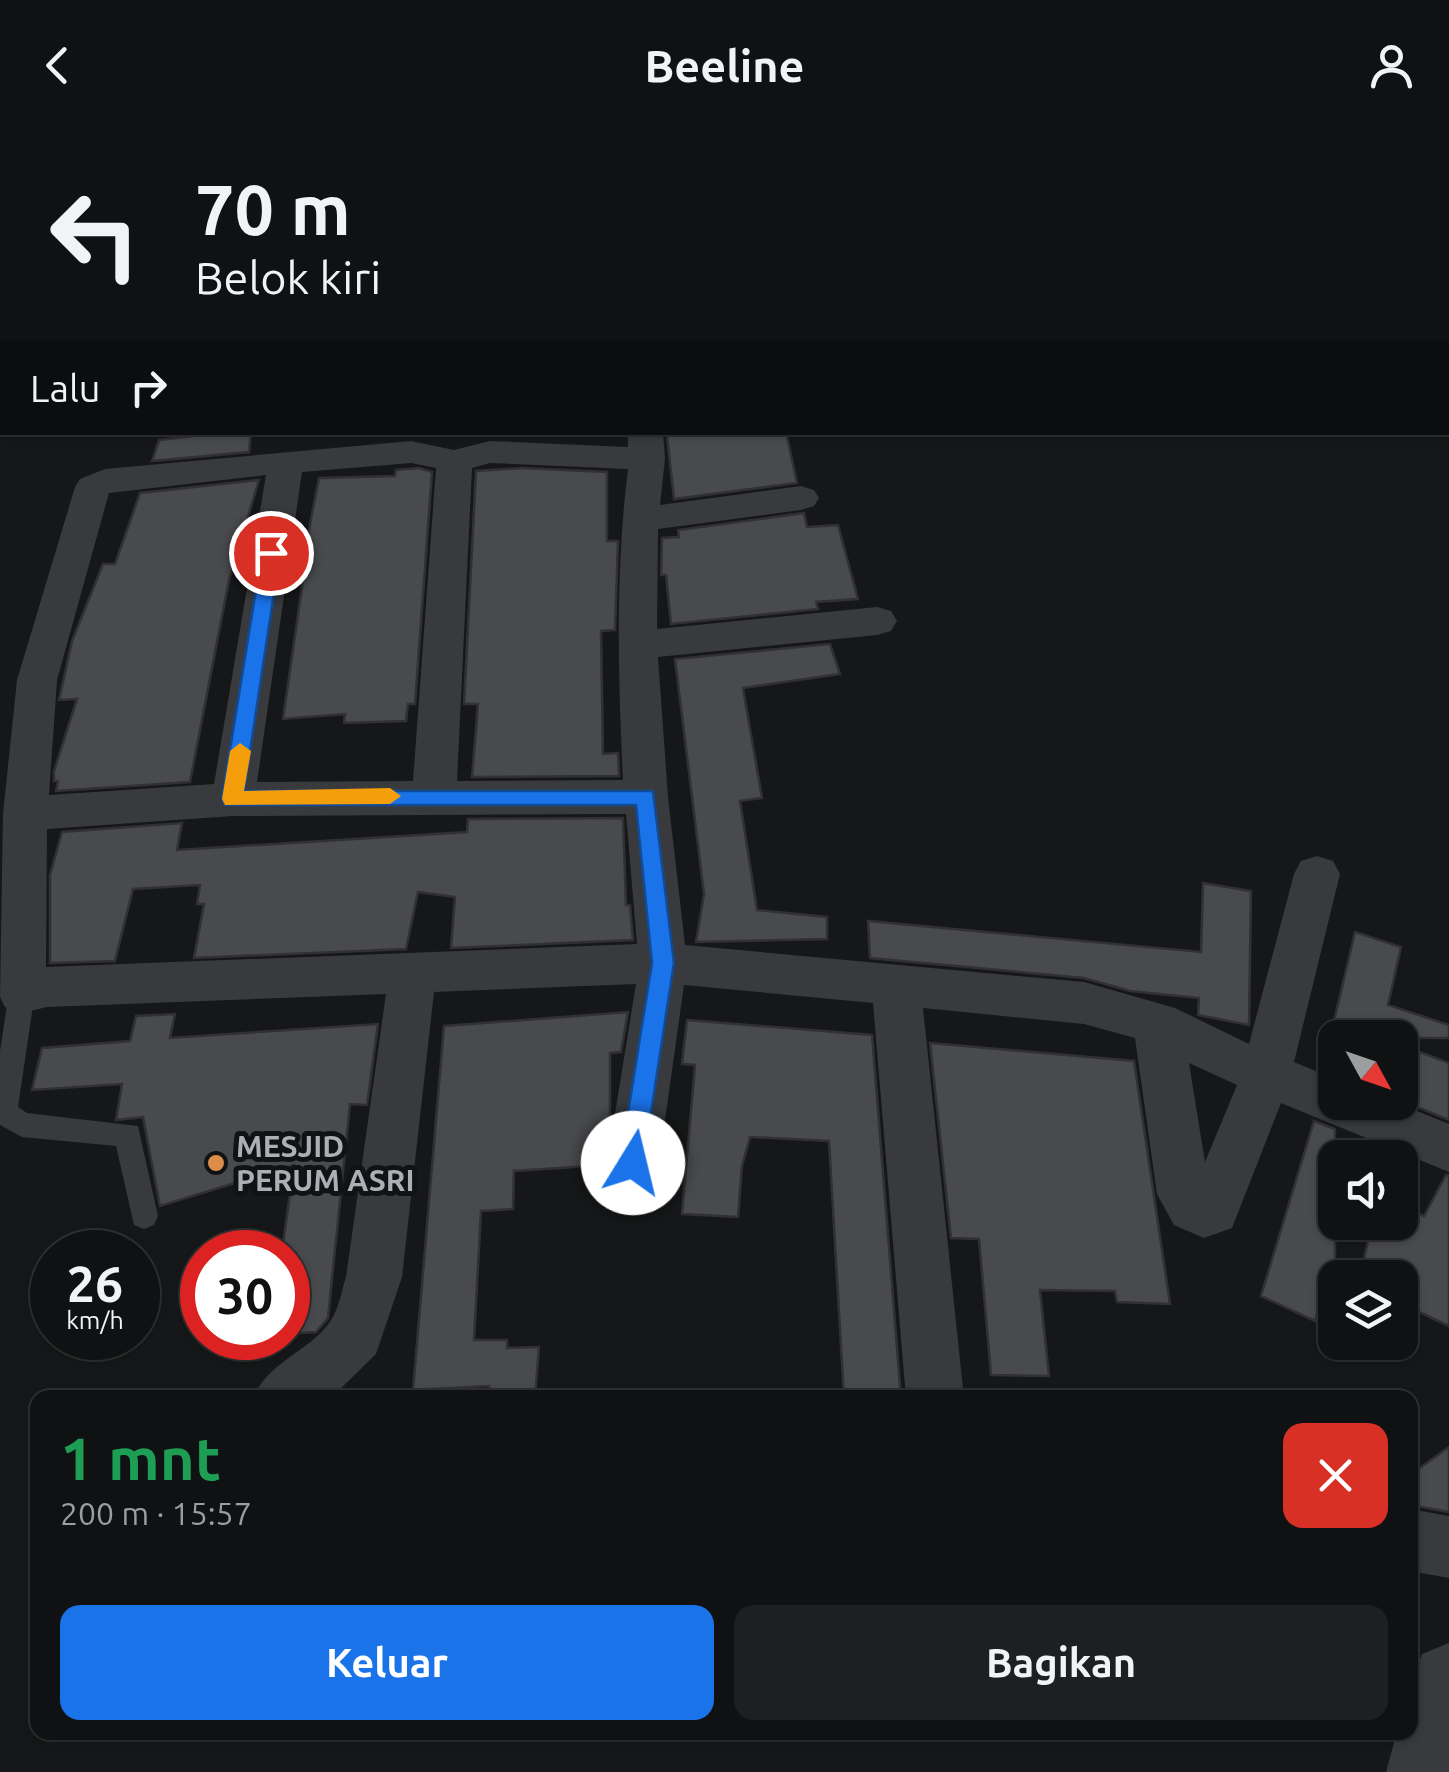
<!DOCTYPE html>
<html lang="id">
<meta charset="utf-8">
<style>
body{margin:0;font-family:Ubuntu,sans-serif;background:#1e1f20;color:#f1f3f6;height:100vh;display:flex;flex-direction:column;font-size:38px;white-space:nowrap}
*{box-sizing:border-box;margin:0}
p{font-size:32px;color:#9c9d9f}
.icon{flex:none;width:55px;height:55px;fill:none;stroke:currentColor;stroke-width:2;stroke-linecap:round;stroke-linejoin:round}
.map{position:relative;flex:1;overflow:hidden}
.sheet{position:absolute;left:30px;top:1260px;width:1388px;height:350px;display:flex;flex-direction:column;background:#101112;border-radius:20px;box-shadow:0 2px 8px #0004,0 0 0 2px #303132}
.sheet>*{flex:none}
.guide{position:absolute;left:0px;top:0px;width:1450px;height:305px;box-shadow:0 2px 8px #0004,0 0 0 2px #303132;background:#101112;color:#f1f3f6;overflow:hidden}
.needle{width:65px;rotate:130deg}
.controls{position:absolute;left:1318px;top:890px;display:grid;gap:20px}
.controls a{display:grid;place-items:center;width:100px;height:100px;border-radius:20px;background:#101112;box-shadow:0 2px 8px #0004,0 0 0 2px #303132;font-size:50px}
.speed{position:absolute;left:30px;top:1100px;display:flex;gap:20px;font-size:50px;font-weight:700;text-align:center}
.speed>*{display:grid;place-content:center;width:130px;height:130px;border-radius:50%;background:#101112;box-shadow:0 2px 8px #0004,0 0 0 2px #303132;line-height:1}
.speed small{font-size:25px;font-weight:400}
.speed .limit{border:15px solid #d22;background:#fff;color:#111}
.pin{position:absolute;display:grid;place-items:center;width:85px;height:85px;color:#fff;margin:-42px;border:5px solid #fff;border-radius:50%;box-shadow:0 2px 10px #0007}
.me{position:absolute;width:110px;margin:-55px;rotate:9deg;stroke-linejoin:round;filter:drop-shadow(0 0 8px #0008)}
.turn{display:flex;align-items:center;gap:35px;height:210px;padding:0 30px;font-size:45px}
.turn .icon{width:130px;height:130px;stroke-width:2.5}
.turn b{display:block;font-size:70px;line-height:85px}
.then{display:flex;align-items:center;height:95px;padding:0 30px;background:#0003;gap:20px;font-size:38px}
.round{display:grid;place-items:center;flex:none;width:105px;height:105px;border-radius:20px;background:#1e1f20}
.overview{display:flex;align-items:center;justify-content:space-between;height:170px;padding:0 30px}
h1{font-size:60px;font-weight:700;line-height:75px;color:#1e9e55}
.action{display:flex;gap:20px;margin-top:auto;padding:20px 30px}
.action a{flex:1;height:115px;border-radius:20px;background:#1a73e8;color:#fff;font-size:40px;font-weight:700;line-height:115px;text-align:center}
.action a+a{background:#1e1f20;color:#f1f3f6}
header{display:flex;justify-content:space-between;align-items:center;height:130px;padding:0 30px;background:#101112;font-size:45px;font-weight:700}
.map>svg:first-child{display:block}
.building{fill:#494a4d;stroke:#313134;stroke-width:2.5}
.lines{fill:none;stroke-linecap:round;stroke-linejoin:round}
.service{fill:#383a3d;fill-rule:evenodd}
.minor{fill:#383a3d;fill-rule:evenodd}
.tertiary{fill:#383a3d;fill-rule:evenodd}
.route{fill:#1a73e8;stroke:#114b97;stroke-width:2.5}
.slow{fill:#f59e0b}
.poi-dot{fill:#dd8d4a;stroke:#111213;stroke-width:4}
.labels{text-anchor:middle;dominant-baseline:central;stroke-width:10;stroke-linejoin:round;paint-order:stroke}
.poi-label{font-size:30px;font-weight:bold;fill:#aab0b6;stroke:#111213;text-anchor:start}
</style>
<header><svg class="icon" aria-label="back" viewBox="0 0 24 24"><path d="M15 5l-7 7 7 7"/></svg>Beeline<svg class="icon" aria-label="person" viewBox="0 0 24 24"><circle cx="12" cy="8" r="4"/><path d="M4 21q1-7 8-7t8 7"/></svg></header>
<div class="map">
<svg width="1449" height="1642" viewBox="0 0 1449 1642">
<rect width="100%" height="100%" fill="#161718"/>
<!-- building -->
<path class="building" d="M228 302H251L249 322 152 331 159 310Z
M711 302H786L797 353 674 369 667 306Z
M419 338 432 342 415 574H408L406 591 344 593 345 584 283 589 303 450 299 451 319 348 395 346 396 340Z
M522 338 607 342V411H618L615 500 601 501 603 624 618 623 619 646 472 647 478 574H464L476 341Z
M259 350 229 450 190 652 56 661 58 651H54V641L77 569 59 570 72 511 103 434H115L140 363Z
M804 383 807 397 838 395 858 469 816 472 818 479 671 494 666 445H661L662 408 679 407 678 400Z
M830 514 840 544 743 558 762 668 740 671 757 780 827 787V809L696 812 704 764 675 529Z
M623 688 626 775H630L633 810 451 818 455 767 418 762 406 819 194 828 204 774H197L200 755 133 759 115 831 50 833V745L62 702 182 693 177 720 467 702 468 689Z
M1203 753 1251 761 1249 895 1198 885 1199 868 1130 861 1084 848 870 828 868 791 1201 822Z
M1355 802 1401 817 1388 875 1449 895V908H1330Z
M628 882 621 922 610 923V991L604 1035 514 1041 513 1079 481 1081 474 1210H507V1218L539 1217 535 1268H488L489 1256 413 1260 444 896Z
M175 884 170 908 378 894 367 975 350 974 328 1188 316 1202 288 1204V1121H282L294 1035 160 1076 143 987 116 990 122 954 32 960 42 918 130 911 136 886Z
M687 890 872 905 901 1268H844L829 1011 750 1007 742 1036 738 1087 682 1084 695 935 682 934Z
M930 913 1134 931 1170 1174 1117 1172 1115 1161 1040 1160 1049 1246 991 1245 979 1109 951 1108Z
M1412 919 1449 933V990L1400 970Z
M1314 991 1335 999V1170L1323 1165 1315 1191 1261 1166Z
M1446 1045H1449V1196L1400 1173V1148H1360L1372 1092H1400V1075L1424 1086Z
M1449 1317V1382L1410 1375V1345Z"/>
<g class="lines">
<!-- service -->
<path class="service" d="M22 851 31 854 35 862 18 977 27 983 138 996 158 1086 154 1095 144 1099 134 1095 116 1016 22 1007 0 995V921L9 862 13 854Z"/>
<!-- minor -->
<path class="minor" d="M628 302H663L665 329 660 375 801 356 814 360 819 368 814 376 801 380 658 399 657 499 877 477 891 481 897 491 891 501 877 505 658 527 668 667 685 815 1084 852 1175 878 1249 914 1294 744 1301 731 1317 726 1333 731 1340 744 1294 932 1335 949V972H1395L1449 994V1042L1281 973 1232 1098 1204 1108 1174 1095 1157 1064 1135 908 1084 894 923 878 964 1268H906L873 873 684 855 659 1033 652 1050 633 1057 614 1050 607 1033 636 854 434 862 402 1147 376 1224 331 1268H253C269 1229 316 1220 334 1185 340 1173 342 1159 346 1147L386 864 47 877 22 883 5 877 0 867 3 684 17 550 75 357 80 349 105 339 411 311 454 320 490 311 628 317ZM411 333 436 338 413 651 257 652 302 342ZM490 333 628 339C615 443 618 546 623 650L457 651 472 338ZM266 345 214 654 49 665 57 550 109 363ZM626 684 637 814 46 837 47 699 233 686ZM1189 933 1237 955 1205 1032Z
M1410 1379 1449 1386V1448L1410 1441Z"/>
<!-- tertiary -->
<path class="tertiary" d="M1449 1513V1642H1386L1397 1602H1410V1556L1422 1524Z"/>
</g>
<!-- route -->
<path class="route" d="M271 417 280 423 244 661H653L674 833 642 1041 633 1045 624 1041 620 1033 652 833 636 675H225L222 669 262 423Z"/>
<!-- slow -->
<path class="slow" d="M240 613 251 621 244 661 390 658 401 666 390 674 225 675 222 669 230 621Z"/>
<!-- markers -->
<circle class="poi-dot" cx="216" cy="1033" r="10"/>
<g class="labels">
<!-- poi labels -->
<g class="poi-label">
<text x="236" y="1016">MESJID<tspan x="236" dy="34">PERUM ASRI</tspan></text>
</g>
</g>
</svg>
<div class="controls">
<a><svg class="needle" viewBox="-14 -14 28 28"><path d="M0-13l5 13h-10z" fill="#e53935"/><path d="M0 13l5-13h-10z" fill="#9c9d9f"/></svg></a>
<a><svg class="icon" aria-label="sound" viewBox="0 0 24 24"><path d="M4 9h4l5-4v14l-5-4H4zM17 9q2 3 0 6"/></svg></a>
<a><svg class="icon" aria-label="layers" viewBox="0 0 24 24"><path d="M12 4l9 5-9 5-9-5zM3 14l9 5 9-5"/></svg></a>
</div>
<div class="speed"><div>26<small>km/h</small></div><div class="limit">30</div></div>
<div class="pin" style="left:271px;top:423px;background:#d93025"><svg class="icon" aria-label="arrive" viewBox="0 0 24 24"><path d="M6 21V4h12l-3 4 3 4H6"/></svg></div>
<svg class="me" style="left:633px;top:1033px" viewBox="-20 -20 40 40"><circle r="19" fill="#fff"/><path d="M0-13L10 11 0 6-10 11z" fill="#1a73e8"/></svg>
<div class="guide">
<div class="turn"><svg class="icon" aria-label="left" viewBox="0 0 24 24"><path d="M17 20v-9H6M10 6l-5 5 5 5"/></svg><div><b>70 m</b>Belok kiri</div></div>
<div class="then">Lalu<svg class="icon" aria-label="right" viewBox="0 0 24 24"><path d="M7 20v-9h11M14 6l5 5-5 5"/></svg></div>
</div>
<section class="sheet">
<div class="overview"><div><h1>1 mnt</h1><p>200 m · 15:57</p></div><a class="round" style="background:#d93025;color:#fff"><svg class="icon" aria-label="close" viewBox="0 0 24 24"><path d="M6 6l12 12M18 6L6 18"/></svg></a></div>
<div class="action"><a>Keluar</a><a>Bagikan</a></div>
</section>
</div>
